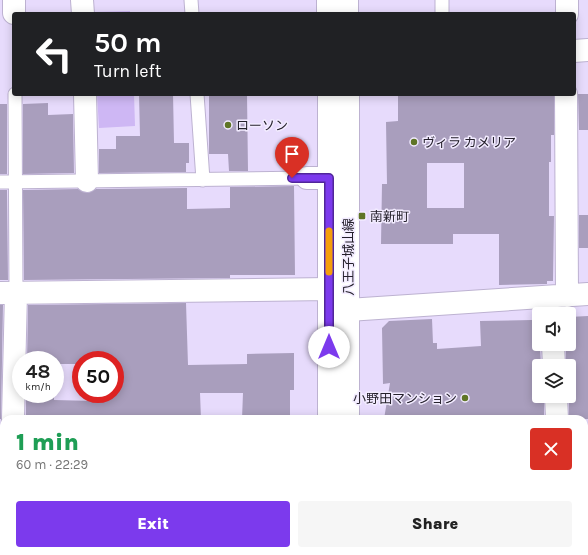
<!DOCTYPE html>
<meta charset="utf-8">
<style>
body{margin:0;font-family:Karla,"Noto Sans JP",sans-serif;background:#f6f6f6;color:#222;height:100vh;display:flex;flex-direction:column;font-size:15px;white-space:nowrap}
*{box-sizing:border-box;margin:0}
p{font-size:13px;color:#767676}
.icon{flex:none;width:22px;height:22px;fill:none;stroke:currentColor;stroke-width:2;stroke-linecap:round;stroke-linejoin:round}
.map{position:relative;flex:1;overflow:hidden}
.side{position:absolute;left:0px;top:415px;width:588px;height:140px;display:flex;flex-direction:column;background:#fff;border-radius:12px 12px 0 0;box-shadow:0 2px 10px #0003}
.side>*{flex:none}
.top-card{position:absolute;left:12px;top:12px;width:564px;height:84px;border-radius:4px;box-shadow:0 2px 10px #0003;background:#202124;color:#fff;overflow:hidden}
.controls{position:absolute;left:532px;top:307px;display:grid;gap:8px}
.controls a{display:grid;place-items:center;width:44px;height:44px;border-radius:4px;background:#fff;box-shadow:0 2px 10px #0003;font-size:20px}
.speed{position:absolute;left:12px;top:351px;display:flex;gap:8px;font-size:20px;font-weight:700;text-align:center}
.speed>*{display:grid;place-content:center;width:52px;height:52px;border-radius:50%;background:#fff;box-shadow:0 2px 10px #0003;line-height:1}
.speed small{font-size:10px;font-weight:400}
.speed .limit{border:6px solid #d22;background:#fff;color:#111}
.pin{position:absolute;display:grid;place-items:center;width:34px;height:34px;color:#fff;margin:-41px -17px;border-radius:50% 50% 50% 0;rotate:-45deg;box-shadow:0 0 4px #0007}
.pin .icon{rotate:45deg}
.me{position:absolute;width:44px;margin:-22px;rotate:0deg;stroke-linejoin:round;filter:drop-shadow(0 0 3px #0008)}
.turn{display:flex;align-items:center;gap:14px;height:84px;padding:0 16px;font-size:18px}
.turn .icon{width:52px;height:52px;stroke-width:2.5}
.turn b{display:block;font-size:28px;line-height:34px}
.round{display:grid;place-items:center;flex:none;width:42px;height:42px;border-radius:4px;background:#f6f6f6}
.overview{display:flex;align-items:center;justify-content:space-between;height:68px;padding:0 16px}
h1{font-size:24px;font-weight:800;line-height:30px;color:#1e9e55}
.primary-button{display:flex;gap:8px;margin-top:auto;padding:8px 16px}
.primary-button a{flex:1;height:46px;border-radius:4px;background:#7c3aed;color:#fff;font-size:16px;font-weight:800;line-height:46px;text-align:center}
.primary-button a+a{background:#f6f6f6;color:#222}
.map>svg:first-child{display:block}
.green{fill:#ceb7f4}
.building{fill:#a99ebd;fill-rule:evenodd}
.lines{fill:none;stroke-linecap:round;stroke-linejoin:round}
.service-casing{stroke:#bdb2d1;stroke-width:15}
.minor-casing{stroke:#bdb2d1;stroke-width:24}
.secondary-casing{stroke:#bdb2d1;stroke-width:24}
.service{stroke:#fff;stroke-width:13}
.minor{stroke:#fff;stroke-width:22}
.secondary{stroke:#fff;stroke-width:22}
.route-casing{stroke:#51269a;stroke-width:10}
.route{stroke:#7c3aed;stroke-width:7}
.slow{stroke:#f59e0b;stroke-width:7}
.poi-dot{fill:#5f7526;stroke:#f2ebff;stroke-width:1.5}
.labels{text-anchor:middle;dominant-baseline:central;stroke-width:3;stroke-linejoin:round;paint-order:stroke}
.poi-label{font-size:13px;fill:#24202b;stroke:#f2ebff;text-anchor:start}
.street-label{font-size:13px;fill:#24202b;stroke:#f2ebff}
</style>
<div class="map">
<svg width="588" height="555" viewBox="0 0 588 555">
<rect width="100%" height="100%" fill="#e7dbfc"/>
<!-- green -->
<path class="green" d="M130 11V14H93V12Z
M97 94H134L135 126 99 128Z"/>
<!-- building -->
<path class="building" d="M139 94H173L174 143H189V163H186V172L99 173V149H116V136H140Z
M398 94H500V96L554 94V135H551V162H549V216H554L553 281H547V284L499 285V234H453V244H381L382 184H387L386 122 398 121ZM427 163H464V208H427Z
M578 94H588V130H579Z
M247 95 248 171H229L228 154H209V96Z
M48 103V115L73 114 74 173 23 174V104Z
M0 104H7V174H0Z
M294 186 295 275H230V278L24 280 23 190 78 189 88 193 96 189 187 188V209L230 208V187Z
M0 190H7L8 280H0Z
M579 215H588V248H579Z
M186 303 188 365 247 364V354L294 353V390H290V419H242L243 393H200L201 419H26V394H54V400L95 401V394H115V360H81V364H55V360H27L28 305Z
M0 305H3L1 419H0Z
M588 316V419H569V366H566V344H569V317Z
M432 319 433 343H437V349L481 346 480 321 532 320V330H539L541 366H539V396H544V419H384L390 383 383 384 382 328 389 321Z"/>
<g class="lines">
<!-- service casing -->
<g class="service-casing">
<path id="service" d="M191 0 192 14
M442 0V14
M15 94 16 292
M197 94 203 180
M0 182 307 178"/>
</g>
<!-- minor casing -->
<g class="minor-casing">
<path id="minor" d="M14 0V13
M82 0 83 14
M567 14V0
M574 51 588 50
M85 94 87 181
M566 94 567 296
M307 178H348
M0 293 329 289 348 310 588 294
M553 344 554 366
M556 396 557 419
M13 419 16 292
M584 455H588
M0 490H4"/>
</g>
<!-- secondary casing -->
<g class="secondary-casing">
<path id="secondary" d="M328 14V0
M347 14V0
M329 94V419
M348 94V419
M329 551V555
M349 551V555"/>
</g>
<!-- service -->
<use href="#service" class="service"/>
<!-- minor -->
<use href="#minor" class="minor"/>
<!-- secondary -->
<use href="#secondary" class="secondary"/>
</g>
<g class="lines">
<!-- route casing -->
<g class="route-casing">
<path id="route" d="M292 178H329V347"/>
</g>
<!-- route -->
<use href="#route" class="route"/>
<!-- slow -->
<path class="slow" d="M329 272V231"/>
</g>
<!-- markers -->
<g class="poi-dot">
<circle cx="228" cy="125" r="4"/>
<circle cx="414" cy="142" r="4"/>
<rect x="358" y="212" width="8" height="8" rx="2"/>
<circle cx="465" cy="398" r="4"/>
</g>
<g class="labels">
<!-- poi labels -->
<g class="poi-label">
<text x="236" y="125">ローソン</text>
<text x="422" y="142">ヴィラ カメリア</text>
<text x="370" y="216">南新町</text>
<text x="457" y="398" text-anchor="end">小野田マンション</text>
</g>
<!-- street labels -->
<g class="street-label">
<text transform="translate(348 257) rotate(-90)">八王子城山線</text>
</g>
</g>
</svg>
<div class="controls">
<a><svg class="icon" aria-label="sound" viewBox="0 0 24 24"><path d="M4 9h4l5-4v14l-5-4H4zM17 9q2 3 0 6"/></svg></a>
<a><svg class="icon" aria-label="layers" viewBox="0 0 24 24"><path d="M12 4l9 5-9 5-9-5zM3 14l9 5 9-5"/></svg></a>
</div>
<div class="speed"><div>48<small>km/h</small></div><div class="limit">50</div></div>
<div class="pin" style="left:292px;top:178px;background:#d93025"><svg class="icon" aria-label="arrive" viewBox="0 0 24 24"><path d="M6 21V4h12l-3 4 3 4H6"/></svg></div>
<svg class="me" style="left:329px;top:347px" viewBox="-20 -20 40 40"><circle r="19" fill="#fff"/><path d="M0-13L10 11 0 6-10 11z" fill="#7c3aed"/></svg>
<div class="top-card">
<div class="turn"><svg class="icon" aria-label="left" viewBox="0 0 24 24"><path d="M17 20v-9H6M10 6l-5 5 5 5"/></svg><div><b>50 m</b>Turn left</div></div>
</div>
<section class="side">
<div class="overview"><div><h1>1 min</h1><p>60 m · 22:29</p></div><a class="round" style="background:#d93025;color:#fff"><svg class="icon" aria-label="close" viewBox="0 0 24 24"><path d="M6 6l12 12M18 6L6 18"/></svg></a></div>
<div class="primary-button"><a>Exit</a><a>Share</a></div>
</section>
</div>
